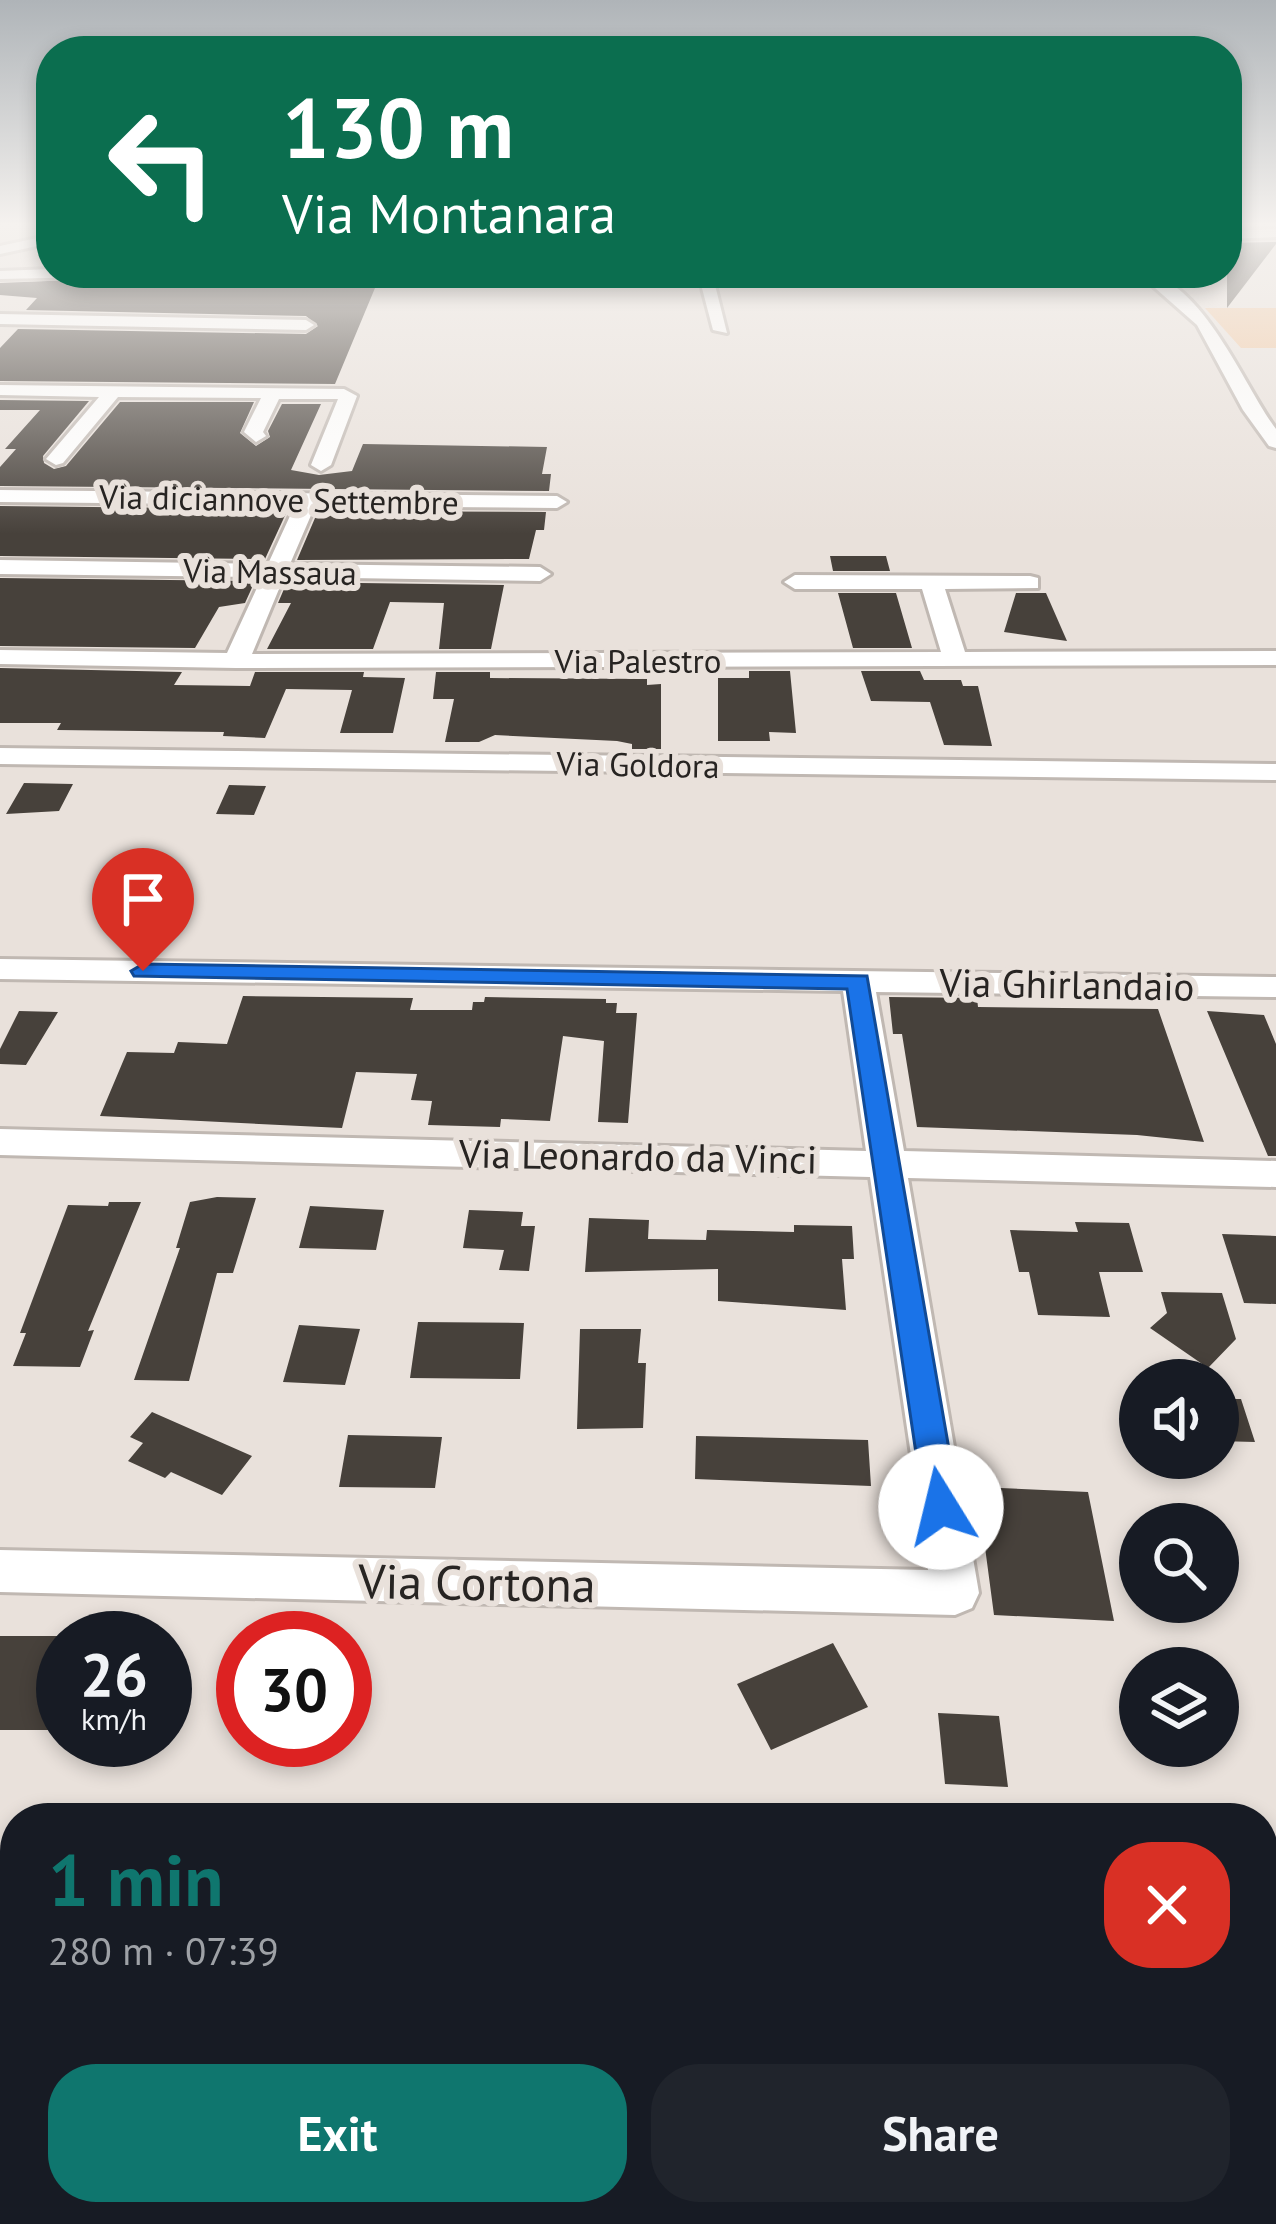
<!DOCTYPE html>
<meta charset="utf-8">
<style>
body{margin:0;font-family:"PT Sans",sans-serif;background:#20242c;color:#f1f3f6;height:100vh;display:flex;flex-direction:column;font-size:45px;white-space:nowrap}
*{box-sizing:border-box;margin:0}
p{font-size:39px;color:#9ea1a6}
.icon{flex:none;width:66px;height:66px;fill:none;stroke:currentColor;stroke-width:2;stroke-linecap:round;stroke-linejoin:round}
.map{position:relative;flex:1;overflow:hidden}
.sheet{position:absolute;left:0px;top:1803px;width:1278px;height:423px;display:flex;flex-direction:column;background:#171b24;border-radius:48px 48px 0 0;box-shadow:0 6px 18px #0003}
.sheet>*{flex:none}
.top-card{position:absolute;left:36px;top:36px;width:1206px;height:252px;border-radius:48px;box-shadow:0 6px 18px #0003;background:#0b6e4f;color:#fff;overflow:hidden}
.buttons{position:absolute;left:1119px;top:1359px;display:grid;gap:24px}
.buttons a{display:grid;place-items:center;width:120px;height:120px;border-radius:50%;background:#171b24;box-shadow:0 6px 18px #0003;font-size:60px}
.speed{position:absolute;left:36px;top:1611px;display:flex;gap:24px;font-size:60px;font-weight:700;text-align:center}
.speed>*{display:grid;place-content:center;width:156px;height:156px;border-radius:50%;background:#171b24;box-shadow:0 6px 18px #0003;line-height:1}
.speed small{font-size:30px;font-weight:400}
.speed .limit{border:18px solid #d22;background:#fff;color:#111}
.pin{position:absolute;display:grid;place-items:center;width:102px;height:102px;color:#fff;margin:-123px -51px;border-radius:50% 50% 50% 0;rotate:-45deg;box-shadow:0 0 12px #0007}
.pin .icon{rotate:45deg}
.me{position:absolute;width:132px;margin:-66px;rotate:351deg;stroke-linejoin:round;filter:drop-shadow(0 0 9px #0008)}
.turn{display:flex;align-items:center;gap:42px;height:252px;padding:0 48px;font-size:54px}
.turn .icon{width:156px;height:156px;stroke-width:2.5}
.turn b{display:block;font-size:84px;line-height:102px}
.round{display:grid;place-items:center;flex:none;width:126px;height:126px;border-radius:48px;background:#20242c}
.summary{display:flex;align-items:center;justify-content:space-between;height:204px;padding:0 48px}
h1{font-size:72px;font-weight:800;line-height:90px;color:#0f766e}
.button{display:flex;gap:24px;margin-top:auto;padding:24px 48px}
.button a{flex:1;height:138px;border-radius:48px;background:#0f766e;color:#fff;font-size:48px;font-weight:800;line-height:138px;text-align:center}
.button a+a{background:#20242c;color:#f1f3f6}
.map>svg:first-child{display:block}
.green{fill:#f1c59d}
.building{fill:#47413b}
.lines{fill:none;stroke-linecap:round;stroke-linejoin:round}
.minor-casing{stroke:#c0b8b2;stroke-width:6}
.minor{fill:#fff;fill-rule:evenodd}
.route{fill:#1a73e8;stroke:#114b97;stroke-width:3}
.labels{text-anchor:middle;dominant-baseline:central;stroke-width:12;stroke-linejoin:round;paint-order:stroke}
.far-street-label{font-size:33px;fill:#272422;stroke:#e9e1db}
.street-label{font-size:39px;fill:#272422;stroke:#e9e1db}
.near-street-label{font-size:48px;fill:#272422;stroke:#e9e1db}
</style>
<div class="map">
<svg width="1276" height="2224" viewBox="0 0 1276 2224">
<rect width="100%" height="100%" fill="#e9e1db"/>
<!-- green -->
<path class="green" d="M1276 308V348H1241L1205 308Z"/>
<!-- building -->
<path class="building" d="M1276 242V244L1227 308V243Z
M168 276 309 277 380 276 335 384 0 381V348L18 329 306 334 318 326 306 316 26 310 37 298 0 295V283Z
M0 400 89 401 43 456 44 463 54 469 66 466 120 402H254L240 433 256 446 270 437 268 431 282 404H321L291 470 319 475 352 471 363 444 547 447 542 474H551L549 491 0 486V467L16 449H5L40 410H0Z
M0 506 288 509 265 559 0 556Z
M318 511 546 512 544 530H536L529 559 297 560Z
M830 556H886L890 571H833Z
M0 578 255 581 245 603 219 607 195 648 0 646Z
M287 582 504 585 491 649H439L444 603 390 602 373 649H267L291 603H278Z
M838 593H896L912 648H853Z
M1016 593H1046L1067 641 1004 632Z
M0 668 182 672 174 685 250 686 255 672H364L363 677 405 678 393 733H340L352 690 286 689 265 738 223 736 224 732 57 730 61 723H0Z
M749 671H790L796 733 769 732 770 741H718V678H749Z
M861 671H920L924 680H961L963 686H978L992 746 944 745 930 702 871 701Z
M436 672H490V678L647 679V685L661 684V749H632V744L617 741 495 735 479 742H445L454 699H433Z
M24 783 73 784 59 811 6 814Z
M229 785 266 786 254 815 216 814Z
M243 996 413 998 410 1010H472L473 1002H484L485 997 606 999V1003H617L616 1013H637L628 1123 598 1122 604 1041 563 1036 550 1121 501 1119 500 1127 428 1125 432 1101 411 1100 417 1074 356 1072 342 1128 100 1116 127 1052 174 1053 178 1042 227 1044Z
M889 997 977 998 978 1007 1158 1009 1204 1142 1137 1135 917 1127 902 1034H893Z
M19 1011 58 1012 26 1065 0 1064V1049Z
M1207 1011 1264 1015 1276 1044V1156H1268Z
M217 1197 256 1198 233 1273H217L189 1381 134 1380 180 1248H176L190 1202Z
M109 1202H141L88 1331 94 1330 80 1367 13 1366 26 1333H20L68 1205 108 1206Z
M310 1206 384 1210 376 1250 299 1248Z
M469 1210 523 1212 521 1226H535L529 1271 499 1270 504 1250 463 1248Z
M589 1218 649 1220 648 1239 706 1240 707 1230 794 1232V1225L852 1226 854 1259H842L846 1310 718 1301V1269L585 1272Z
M1075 1222 1129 1223 1143 1272H1099L1110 1317 1038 1315 1029 1272H1019L1010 1230 1078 1232Z
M1222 1234 1276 1236V1304L1244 1303Z
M1161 1292 1222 1293 1236 1339 1208 1368 1150 1328 1167 1313Z
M418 1322 524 1323 520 1379 410 1378Z
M299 1325 360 1329 345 1385 283 1382Z
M580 1329H641L638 1363H646L643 1428 577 1429Z
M1218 1399H1241L1255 1442 1218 1441Z
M152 1412 252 1456 222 1495 171 1472 165 1478 128 1461 143 1443 130 1437Z
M348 1435 442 1437 435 1488 339 1487Z
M696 1436 868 1440 871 1486 695 1479Z
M977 1487 1088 1492 1114 1621 994 1615Z
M0 1636H63V1730H0Z
M833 1643 868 1707 771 1750 737 1684Z
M938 1713 999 1716 1008 1787 945 1784Z"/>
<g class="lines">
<!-- minor casing -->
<g class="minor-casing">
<path id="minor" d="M1276 229V237L1227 239V231Z
M51 235V243L0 254V246Z
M51 269V273H98L91 277 0 279V271Z
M698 273H712L727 333 713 330Z
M1138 273C1200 273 1243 385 1276 429V448L1269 446 1243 410 1197 325Z
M0 314 306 320 314 325 306 330 0 324Z
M0 385 344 389 357 396 331 465 321 471 311 465 338 399H279L263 432 266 436 256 442 244 432 261 398 118 397 63 463 56 465 46 459 99 397 0 395Z
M0 490 557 496 567 502 557 508 315 506 290 564 540 567 551 574 540 581 284 577 252 654 941 652 922 589H795L784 582 795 575 1030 576 1038 578V588L945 589 965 652 1276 651V665L236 668 0 664V650L227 653 262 577 0 574V560L268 564 295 505 0 502Z
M0 748 1276 764V780L0 764Z
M0 959 1276 977V997L876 992 904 1151 1276 1161V1187L908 1178 979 1593 972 1608 955 1615 0 1592V1550L928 1570 870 1177 0 1155V1129L866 1151 843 991 0 979Z"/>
</g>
<!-- minor -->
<use href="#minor" class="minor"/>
</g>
<!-- sky -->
<linearGradient id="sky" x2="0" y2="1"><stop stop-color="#afb4b8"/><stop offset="0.42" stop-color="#f5f2ef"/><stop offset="1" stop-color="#f5f2ef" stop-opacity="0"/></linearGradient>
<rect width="1276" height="534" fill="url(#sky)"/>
<!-- route -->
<path class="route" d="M143 964 867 976 959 1507 953 1518 941 1522 929 1518 924 1507 847 989 134 976 131 971Z"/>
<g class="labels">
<!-- far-street labels -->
<g class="far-street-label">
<text transform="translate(279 499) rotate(1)">Via diciannove Settembre</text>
<text transform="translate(270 571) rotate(1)">Via Massaua</text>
<text x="638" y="660">Via Palestro</text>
<text transform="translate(638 764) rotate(1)">Via Goldora</text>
</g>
<!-- street labels -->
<g class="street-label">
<text transform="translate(1067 984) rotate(1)">Via Ghirlandaio</text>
<text transform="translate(638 1156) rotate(1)">Via Leonardo da Vinci</text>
</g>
<!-- near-street labels -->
<g class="near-street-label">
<text transform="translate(477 1582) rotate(1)">Via Cortona</text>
</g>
</g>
</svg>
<div class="buttons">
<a><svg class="icon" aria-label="sound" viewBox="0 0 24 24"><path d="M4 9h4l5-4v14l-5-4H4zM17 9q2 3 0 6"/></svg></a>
<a><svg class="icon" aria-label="search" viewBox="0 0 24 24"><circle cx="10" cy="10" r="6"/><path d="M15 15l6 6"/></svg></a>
<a><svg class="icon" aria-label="layers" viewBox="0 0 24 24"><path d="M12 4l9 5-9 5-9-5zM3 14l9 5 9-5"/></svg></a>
</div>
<div class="speed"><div>26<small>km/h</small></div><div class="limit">30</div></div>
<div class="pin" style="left:143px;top:971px;background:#d93025"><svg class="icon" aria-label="arrive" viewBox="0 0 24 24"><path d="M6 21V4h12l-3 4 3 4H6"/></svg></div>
<svg class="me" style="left:941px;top:1507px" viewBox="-20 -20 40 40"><circle r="19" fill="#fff"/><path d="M0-13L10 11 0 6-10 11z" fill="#1a73e8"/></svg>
<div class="top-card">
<div class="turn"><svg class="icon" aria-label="left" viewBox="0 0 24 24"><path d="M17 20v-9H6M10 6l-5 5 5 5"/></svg><div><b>130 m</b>Via Montanara</div></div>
</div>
<section class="sheet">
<div class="summary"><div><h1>1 min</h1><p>280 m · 07:39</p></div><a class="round" style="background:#d93025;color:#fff"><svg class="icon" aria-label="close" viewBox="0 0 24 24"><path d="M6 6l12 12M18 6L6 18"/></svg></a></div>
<div class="button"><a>Exit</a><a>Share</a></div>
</section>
</div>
